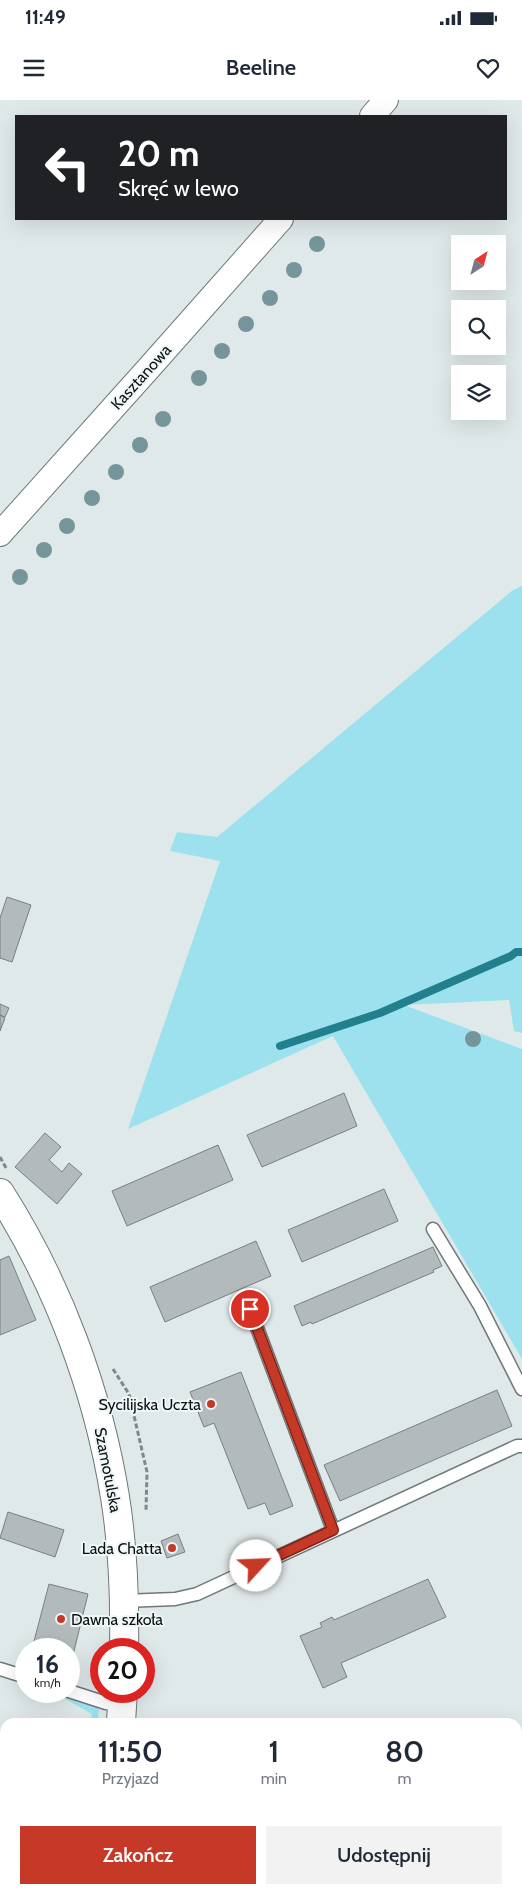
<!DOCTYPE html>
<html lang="pl">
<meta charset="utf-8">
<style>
body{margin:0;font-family:Cabin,sans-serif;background:#f2f2f3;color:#1f2937;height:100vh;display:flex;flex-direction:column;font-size:19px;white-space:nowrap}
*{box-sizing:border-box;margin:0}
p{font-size:16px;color:#747a83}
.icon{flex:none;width:28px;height:28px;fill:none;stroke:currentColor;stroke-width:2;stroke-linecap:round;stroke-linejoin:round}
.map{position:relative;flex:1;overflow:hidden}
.panel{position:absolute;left:0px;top:1618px;width:522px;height:176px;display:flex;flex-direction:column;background:#fff;border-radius:15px 15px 0 0;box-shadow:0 5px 20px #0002}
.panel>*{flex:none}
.guide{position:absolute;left:15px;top:15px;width:492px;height:105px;border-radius:0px;box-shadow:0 5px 20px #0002;background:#202124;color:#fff;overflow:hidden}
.needle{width:32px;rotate:36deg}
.fabs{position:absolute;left:451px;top:135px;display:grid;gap:10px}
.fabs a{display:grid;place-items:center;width:55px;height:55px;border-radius:0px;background:#fff;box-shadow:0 5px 20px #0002;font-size:25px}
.speed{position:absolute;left:15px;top:1538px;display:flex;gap:10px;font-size:25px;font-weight:700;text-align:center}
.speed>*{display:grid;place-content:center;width:65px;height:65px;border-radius:50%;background:#fff;box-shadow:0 5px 20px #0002;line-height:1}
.speed small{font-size:12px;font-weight:400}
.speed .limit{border:8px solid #d22;background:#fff;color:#111}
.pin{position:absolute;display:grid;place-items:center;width:42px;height:42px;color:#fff;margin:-21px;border:2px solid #fff;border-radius:50%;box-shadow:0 1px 5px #0007}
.me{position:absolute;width:55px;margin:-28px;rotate:65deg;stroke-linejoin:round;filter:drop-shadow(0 0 4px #0008)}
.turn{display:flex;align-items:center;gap:18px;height:105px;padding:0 20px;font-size:22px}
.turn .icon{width:65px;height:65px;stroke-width:2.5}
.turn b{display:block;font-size:35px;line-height:42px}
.eta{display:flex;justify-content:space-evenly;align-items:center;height:85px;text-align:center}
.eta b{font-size:30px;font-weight:600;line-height:35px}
.cta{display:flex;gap:10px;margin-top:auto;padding:10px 20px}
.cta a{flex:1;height:58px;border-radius:0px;background:#c53926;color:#fff;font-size:20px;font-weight:600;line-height:58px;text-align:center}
.cta a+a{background:#f2f2f3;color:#1f2937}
.status{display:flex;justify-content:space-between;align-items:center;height:35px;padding:0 25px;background:#fff;direction:ltr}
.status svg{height:14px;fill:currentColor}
header{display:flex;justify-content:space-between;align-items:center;height:65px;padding:0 20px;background:#fff;font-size:22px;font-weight:600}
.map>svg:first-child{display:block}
.green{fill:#9de1ef}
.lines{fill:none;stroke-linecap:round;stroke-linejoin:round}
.stream{stroke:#227f8d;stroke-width:8}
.building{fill:#b2babc;stroke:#787f81}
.lane-casing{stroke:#707879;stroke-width:15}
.street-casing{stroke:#707879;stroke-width:26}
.secondary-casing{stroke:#707879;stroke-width:30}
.path{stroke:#818788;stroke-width:3;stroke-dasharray:5 2.5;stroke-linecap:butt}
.lane{stroke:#fff;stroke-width:12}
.street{stroke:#fff;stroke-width:24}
.secondary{stroke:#fff;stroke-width:28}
.tree{fill:#75959b}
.route-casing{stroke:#802519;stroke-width:12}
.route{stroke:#c53926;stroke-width:9}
.poi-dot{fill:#c53926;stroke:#eef6f8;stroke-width:2}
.labels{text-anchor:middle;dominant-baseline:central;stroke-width:4;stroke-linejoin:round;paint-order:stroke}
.street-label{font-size:16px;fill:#0c0f0f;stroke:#eef6f8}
.poi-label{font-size:16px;fill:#0c0f0f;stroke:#eef6f8;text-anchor:end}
</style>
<div class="status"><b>11:49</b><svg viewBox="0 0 49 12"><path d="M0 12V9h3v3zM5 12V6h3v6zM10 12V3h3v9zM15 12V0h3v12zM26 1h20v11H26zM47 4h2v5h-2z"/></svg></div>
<header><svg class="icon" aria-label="menu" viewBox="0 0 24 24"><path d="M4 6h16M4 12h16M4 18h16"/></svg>Beeline<svg class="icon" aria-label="heart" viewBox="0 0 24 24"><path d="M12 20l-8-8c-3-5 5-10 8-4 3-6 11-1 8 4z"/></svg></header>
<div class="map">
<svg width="522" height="1793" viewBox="0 0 522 1793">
<rect width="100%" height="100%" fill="#e0e9ea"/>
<!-- green -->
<path class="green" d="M522 486V933L514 931 509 900 404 905 522 949V1259L333 936 128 1029 220 761 170 751 177 732 217 737 513 490Z
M63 1594 99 1605 98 1622H91L92 1614 60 1596Z
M518 1684 522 1685V1793H201L211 1789H518Z"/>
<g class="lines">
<!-- stream -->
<path class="stream" d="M280 946 380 913 511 856 516 852H522"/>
</g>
<!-- building -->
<path class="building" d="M7 797 31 805 12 862 0 858V818Z
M0 904 9 908 5 917 0 915Z
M0 915 5 918 0 931Z
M344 993 357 1026 262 1067 247 1035Z
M45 1033 61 1047 49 1060 62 1072 69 1063 82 1074 57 1104 15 1067Z
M218 1045 233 1080 127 1126 112 1091Z
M384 1089 398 1121 302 1162 288 1130Z
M256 1141 271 1176 165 1222 150 1187Z
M433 1147 442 1166 433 1170 434 1172 312 1224 311 1222 302 1226 294 1206Z
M9 1156 36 1220 0 1235V1160Z
M241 1272 293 1406 270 1415 265 1403 248 1409 214 1323 204 1327 190 1292Z
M497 1290 512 1326 340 1401 324 1365Z
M8 1412 64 1430 55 1457 0 1438Z
M178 1434 185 1452 167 1458 161 1441Z
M428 1479 446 1517 341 1563 347 1577 323 1588 300 1536 322 1527 320 1523 332 1517 334 1520Z
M49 1484 88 1494 73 1555 69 1554V1549H49L33 1545Z
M518 1646 522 1647V1676L518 1675Z"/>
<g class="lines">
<!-- lane casing -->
<g class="lane-casing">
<path id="lane" d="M433 1129 480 1206 522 1289
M250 1209 333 1430
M124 1501 175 1499 197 1494 517 1346H522
M0 1569 26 1577
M69 1591 106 1603 122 1606"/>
</g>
<!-- street casing -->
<g class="street-casing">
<path id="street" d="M372 16 386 0
M0 434 148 269 281 119"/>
</g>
<!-- secondary casing -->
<g class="secondary-casing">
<path id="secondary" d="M0 1093C58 1184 98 1291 115 1397 123 1447 125 1498 124 1549
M121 1622 123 1591
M111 1793 112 1789"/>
</g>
<!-- path -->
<path class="path" d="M0 1057 6 1068
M113 1269 129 1294 147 1372 146 1411"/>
<!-- lane -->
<use href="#lane" class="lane"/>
<!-- street -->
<use href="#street" class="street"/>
<!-- secondary -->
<use href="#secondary" class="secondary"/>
</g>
<!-- trees -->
<g class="tree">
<circle cx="317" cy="144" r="8"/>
<circle cx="294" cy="170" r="8"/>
<circle cx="270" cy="198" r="8"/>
<circle cx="246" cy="224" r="8"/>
<circle cx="222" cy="251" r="8"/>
<circle cx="199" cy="278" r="8"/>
<circle cx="163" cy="319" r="8"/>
<circle cx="140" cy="345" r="8"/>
<circle cx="116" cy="372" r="8"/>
<circle cx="92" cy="398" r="8"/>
<circle cx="67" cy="426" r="8"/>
<circle cx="44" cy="450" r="8"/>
<circle cx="20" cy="477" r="8"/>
<circle cx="473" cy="939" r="8"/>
</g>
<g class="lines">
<!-- route casing -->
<g class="route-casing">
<path id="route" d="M250 1209 333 1430 256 1466"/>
</g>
<!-- route -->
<use href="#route" class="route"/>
</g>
<!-- markers -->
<g class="poi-dot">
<circle cx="211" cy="1304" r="5"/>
<circle cx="172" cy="1448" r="5"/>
<circle cx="61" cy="1519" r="5"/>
</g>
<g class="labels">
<!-- street labels -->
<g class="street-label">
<text transform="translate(141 277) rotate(-48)">Kasztanowa</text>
<text transform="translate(108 1370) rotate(79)">Szamotulska</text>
</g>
<!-- poi labels -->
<g class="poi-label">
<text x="201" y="1304">Sycilijska Uczta</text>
<text x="162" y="1448">Lada Chatta</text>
<text x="71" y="1519" text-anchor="start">Dawna szkoła</text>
</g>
</g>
</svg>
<div class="fabs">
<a><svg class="needle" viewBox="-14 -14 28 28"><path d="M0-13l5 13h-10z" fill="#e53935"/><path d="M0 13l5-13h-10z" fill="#747a83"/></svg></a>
<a><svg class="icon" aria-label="search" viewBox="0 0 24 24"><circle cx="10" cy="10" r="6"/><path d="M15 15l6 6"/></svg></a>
<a><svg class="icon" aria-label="layers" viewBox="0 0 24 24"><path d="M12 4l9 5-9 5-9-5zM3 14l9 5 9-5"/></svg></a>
</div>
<div class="speed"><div>16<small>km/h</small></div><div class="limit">20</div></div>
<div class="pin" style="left:250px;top:1209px;background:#d93025"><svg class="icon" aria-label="arrive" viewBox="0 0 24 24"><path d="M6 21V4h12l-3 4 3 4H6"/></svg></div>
<svg class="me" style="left:256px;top:1466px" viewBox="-20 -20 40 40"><circle r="19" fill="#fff"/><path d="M0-13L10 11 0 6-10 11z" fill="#c53926"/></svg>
<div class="guide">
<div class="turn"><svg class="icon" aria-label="left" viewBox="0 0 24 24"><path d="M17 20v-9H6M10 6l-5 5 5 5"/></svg><div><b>20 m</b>Skręć w lewo</div></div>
</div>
<section class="panel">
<div class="eta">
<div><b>11:50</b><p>Przyjazd</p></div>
<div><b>1</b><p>min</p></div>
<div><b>80</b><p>m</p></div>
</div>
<div class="cta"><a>Zakończ</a><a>Udostępnij</a></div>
</section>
</div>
